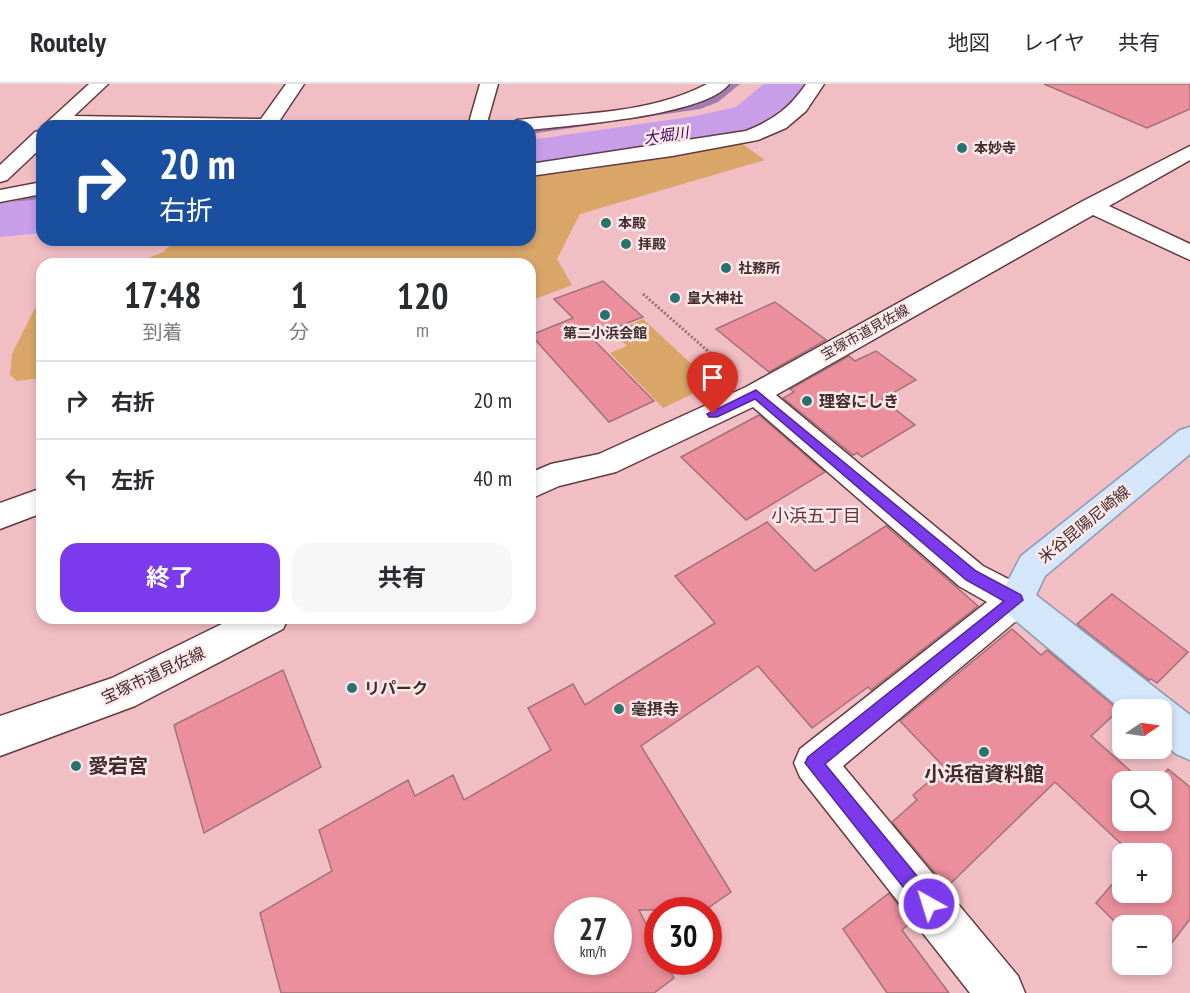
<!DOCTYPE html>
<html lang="ja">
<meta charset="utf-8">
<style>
body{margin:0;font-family:"PT Sans Narrow","Noto Sans JP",sans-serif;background:#f7f7f7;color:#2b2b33;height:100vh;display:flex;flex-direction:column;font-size:22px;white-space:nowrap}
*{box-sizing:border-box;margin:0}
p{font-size:20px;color:#7c7c81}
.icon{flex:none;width:33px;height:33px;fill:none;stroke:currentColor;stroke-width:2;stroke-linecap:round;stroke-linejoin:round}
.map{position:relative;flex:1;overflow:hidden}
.panel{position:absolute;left:36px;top:174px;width:500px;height:366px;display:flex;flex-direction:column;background:#fff;border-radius:18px;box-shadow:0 3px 9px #0003}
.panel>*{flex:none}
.top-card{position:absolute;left:36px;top:36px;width:500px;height:126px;border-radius:18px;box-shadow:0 3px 9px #0003;background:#1a4fa0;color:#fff;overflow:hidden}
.needle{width:39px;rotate:77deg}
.buttons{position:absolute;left:1112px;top:615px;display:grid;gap:12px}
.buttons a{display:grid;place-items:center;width:60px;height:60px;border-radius:12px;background:#fff;box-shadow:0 3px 9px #0003;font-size:30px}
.speed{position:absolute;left:554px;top:813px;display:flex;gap:12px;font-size:30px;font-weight:700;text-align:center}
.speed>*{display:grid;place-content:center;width:78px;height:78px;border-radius:50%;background:#fff;box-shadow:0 3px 9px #0003;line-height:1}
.speed small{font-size:15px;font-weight:400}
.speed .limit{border:9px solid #d22;background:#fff;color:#111}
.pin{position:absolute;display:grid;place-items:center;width:51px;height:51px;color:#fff;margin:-62px -26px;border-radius:50% 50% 50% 0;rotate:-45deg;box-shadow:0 0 6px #0007}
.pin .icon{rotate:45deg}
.me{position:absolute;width:66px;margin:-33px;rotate:321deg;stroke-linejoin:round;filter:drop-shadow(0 0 4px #0008)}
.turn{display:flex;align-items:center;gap:21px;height:126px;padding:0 24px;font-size:27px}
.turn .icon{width:78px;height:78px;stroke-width:2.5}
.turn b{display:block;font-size:42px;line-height:51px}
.eta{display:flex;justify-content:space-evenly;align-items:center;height:102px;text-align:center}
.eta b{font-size:36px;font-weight:700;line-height:42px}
.cta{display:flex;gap:12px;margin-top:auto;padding:12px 24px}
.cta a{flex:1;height:69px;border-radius:18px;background:#7c3aed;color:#fff;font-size:24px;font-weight:700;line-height:69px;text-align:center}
.cta a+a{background:#f7f7f7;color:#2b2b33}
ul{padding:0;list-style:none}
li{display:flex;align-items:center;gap:18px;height:78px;padding:0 24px;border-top:2px solid #e1e1e2}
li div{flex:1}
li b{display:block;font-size:22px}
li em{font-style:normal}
header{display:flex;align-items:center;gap:36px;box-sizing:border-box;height:84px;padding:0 30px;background:#fff;border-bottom:2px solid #e1e1e2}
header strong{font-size:28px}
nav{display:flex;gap:33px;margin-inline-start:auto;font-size:21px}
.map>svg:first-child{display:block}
.green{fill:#d9a668}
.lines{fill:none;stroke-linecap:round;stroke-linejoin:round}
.stream{fill:#a07cb0;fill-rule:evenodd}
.river{fill:#c99ee8;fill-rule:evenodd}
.building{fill:#eb8f9c;stroke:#a17278;stroke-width:1.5;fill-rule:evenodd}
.minor-casing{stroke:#633a40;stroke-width:3}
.major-casing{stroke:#8c9ab1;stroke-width:3}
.path{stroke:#927073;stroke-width:3;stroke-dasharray:2 2;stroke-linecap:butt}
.minor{fill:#fff;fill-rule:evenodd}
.major{fill:#d3e6fa;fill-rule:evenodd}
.route{fill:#7c3aed;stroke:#51269a;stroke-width:1.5}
.poi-dot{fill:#28726f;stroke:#fde8ea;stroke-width:2}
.labels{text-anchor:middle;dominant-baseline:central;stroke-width:5;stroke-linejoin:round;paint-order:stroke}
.far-poi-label{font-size:14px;font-weight:bold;fill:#402c2e;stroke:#fde8ea;text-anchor:start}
.far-street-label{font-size:14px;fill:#402c2e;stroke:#fde8ea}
.far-water-label{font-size:15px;font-style:italic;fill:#40015c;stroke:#fde8ea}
.poi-label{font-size:16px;font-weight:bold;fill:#402c2e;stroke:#fde8ea;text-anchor:start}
.street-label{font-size:16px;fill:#402c2e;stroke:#fde8ea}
.neighbourhood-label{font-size:18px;fill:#5e353b;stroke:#fde8ea}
.near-poi-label{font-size:20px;font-weight:bold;fill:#402c2e;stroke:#fde8ea;text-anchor:start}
</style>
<header>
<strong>Routely</strong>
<nav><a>地図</a><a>レイヤ</a><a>共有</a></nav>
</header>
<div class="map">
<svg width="1190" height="909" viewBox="0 0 1190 909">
<rect width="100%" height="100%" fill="#f1bec4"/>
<!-- green -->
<path class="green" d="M724 47 765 76 580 130 557 175 572 201 530 217V180H133L163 168 177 156H530V93L595 85Z
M42 220V294L17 297 10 291 12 270 35 224Z
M643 235 713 300 663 324 610 269 627 262 613 248Z"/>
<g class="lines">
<!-- stream -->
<path class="stream" d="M731 0H740L718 18 700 25 530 50V45L695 21 712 14Z
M42 110V116L0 127V121Z"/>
<!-- river -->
<path class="river" d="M764 0H810L798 21 770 43 696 62 530 86V56L696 32 736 23Z
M42 115V149L0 153V119Z"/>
</g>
<!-- building -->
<path class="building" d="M1044 0H1190V25L1147 44Z
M603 197 643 233 591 253 654 317 609 338 531 251 573 234 554 215Z
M775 218 826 256 769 288 716 245Z
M876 267 916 296 882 315 915 341 862 373 857 369 853 371 783 314 794 308 790 305 849 272 855 277Z
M759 331 825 388 746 436 681 373Z
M767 438 815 487 886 442 978 522 871 606 868 603 812 644 758 582 641 662 731 808 705 826H639L657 862V878H665L674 894 654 909H281L260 829 332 787 319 746 408 696 415 712 453 691 464 716 551 666 528 624 573 600 585 621 715 539 675 492ZM567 826H618V878H567Z
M1112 510 1188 568 1157 599 1151 595 1149 596 1077 540Z
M1012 545 1041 571 1047 566 1119 626 1091 652 1143 698H1122V736H1161V698H1157L1168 685 1190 703V835L1161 873V842H1122V845L1096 819 1122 789V808H1161V770H1132L1055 698 947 803 892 738 917 716 913 711 945 684 900 637Z
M283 586 321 683 204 749 174 641Z
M889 809 911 838 902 846 949 909H887L843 845Z"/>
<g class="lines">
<!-- minor casing -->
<g class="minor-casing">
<path id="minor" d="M89 0H108L74 32 261 35 286 0H304L276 42H43Z
M480 0H498L488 35 491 42H473L470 35Z
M707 0H729C705 32 570 41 530 46V42H508L517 36C579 29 651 30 707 0Z
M806 0H824L806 27 786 44 758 56 672 72 530 92V80L746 47C773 36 790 24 806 0Z
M42 46V63L7 96 0 98V81L35 48Z
M1190 62V76L1109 122 1190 160V176L1093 131 776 311 983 482 1028 505 1034 516 1028 527 843 682 1018 892 1025 909H970L800 693 794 679 800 665 987 518 959 502 753 323 616 388 559 402 530 415V389L551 380 599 370 746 303 1083 117Z
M42 98V110L0 118V106Z
M42 404V429L0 445V419Z
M234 534H288L283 545 135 622 0 672V632L112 594Z"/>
</g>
<!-- major casing -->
<g class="major-casing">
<path id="major" d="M1190 343V370L1045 492 1036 511 1190 631V676L1176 670 1161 657V626H1122L1004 527 998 516 1021 472 1180 346Z"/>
</g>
<!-- path -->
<path class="path" d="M643 210 726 283"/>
<!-- minor -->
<use href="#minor" class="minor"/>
<!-- major -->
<use href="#major" class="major"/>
</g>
<!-- route -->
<path class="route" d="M756 306 976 487 1021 511 1023 516 825 680 935 814 938 820 935 827 929 830 922 827 805 679 808 673 1004 517 966 496 755 315 717 333H709L707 330Z"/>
<!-- markers -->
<g class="poi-dot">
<circle cx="962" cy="64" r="6"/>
<circle cx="606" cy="139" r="6"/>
<circle cx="626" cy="160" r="6"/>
<circle cx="726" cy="184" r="6"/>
<circle cx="675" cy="214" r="6"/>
<circle cx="605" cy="231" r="6"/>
<circle cx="807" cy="317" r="6"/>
<circle cx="352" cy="604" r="6"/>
<circle cx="619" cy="625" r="6"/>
<circle cx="984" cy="668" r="6"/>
<circle cx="76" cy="682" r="6"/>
</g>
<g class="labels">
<!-- far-poi labels -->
<g class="far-poi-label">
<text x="974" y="64">本妙寺</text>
<text x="618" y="139">本殿</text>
<text x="638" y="160">拝殿</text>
<text x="738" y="184">社務所</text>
<text x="687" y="214">皇大神社</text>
<text x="605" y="249" text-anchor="middle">第二小浜会館</text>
</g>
<!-- far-street labels -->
<g class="far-street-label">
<text transform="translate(865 248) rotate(-29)">宝塚市道見佐線</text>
</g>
<!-- far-water labels -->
<g class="far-water-label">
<text transform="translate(666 51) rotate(-8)">大堀川</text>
</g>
<!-- poi labels -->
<g class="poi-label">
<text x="819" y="317">理容にしき</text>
<text x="364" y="604">リパーク</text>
<text x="631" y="625">毫摂寺</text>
</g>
<!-- street labels -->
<g class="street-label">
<text transform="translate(1084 440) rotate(-39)">米谷昆陽尼崎線</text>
<text transform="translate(153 591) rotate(-25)">宝塚市道見佐線</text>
</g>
<!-- neighbourhood labels -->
<g class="neighbourhood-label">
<text x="816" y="431">小浜五丁目</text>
</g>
<!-- near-poi labels -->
<g class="near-poi-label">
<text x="88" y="682">愛宕宮</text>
<text x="984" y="690" text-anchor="middle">小浜宿資料館</text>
</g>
</g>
</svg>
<div class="buttons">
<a><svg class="needle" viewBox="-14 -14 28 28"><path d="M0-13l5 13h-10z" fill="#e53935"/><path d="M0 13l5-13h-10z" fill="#7c7c81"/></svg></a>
<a><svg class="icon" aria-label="search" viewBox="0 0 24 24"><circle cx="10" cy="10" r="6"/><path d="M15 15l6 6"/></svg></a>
<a>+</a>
<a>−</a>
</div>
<div class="speed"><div>27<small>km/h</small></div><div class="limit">30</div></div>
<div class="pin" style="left:713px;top:330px;background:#d93025"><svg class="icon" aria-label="arrive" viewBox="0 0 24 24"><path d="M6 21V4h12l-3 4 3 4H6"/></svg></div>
<svg class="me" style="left:929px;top:820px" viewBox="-20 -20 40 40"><circle r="17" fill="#7c3aed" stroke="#fff" stroke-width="3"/><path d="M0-11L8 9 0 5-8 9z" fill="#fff"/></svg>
<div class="top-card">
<div class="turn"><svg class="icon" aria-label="right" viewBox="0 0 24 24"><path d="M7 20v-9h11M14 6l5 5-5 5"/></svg><div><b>20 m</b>右折</div></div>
</div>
<section class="panel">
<div class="eta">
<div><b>17:48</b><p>到着</p></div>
<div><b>1</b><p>分</p></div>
<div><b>120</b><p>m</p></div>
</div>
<ul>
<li><svg class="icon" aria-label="right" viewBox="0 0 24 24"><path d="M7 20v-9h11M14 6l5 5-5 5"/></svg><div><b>右折</b></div><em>20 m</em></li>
<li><svg class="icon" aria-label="left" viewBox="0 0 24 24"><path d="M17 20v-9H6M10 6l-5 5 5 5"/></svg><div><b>左折</b></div><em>40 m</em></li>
</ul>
<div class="cta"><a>終了</a><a>共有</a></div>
</section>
</div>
